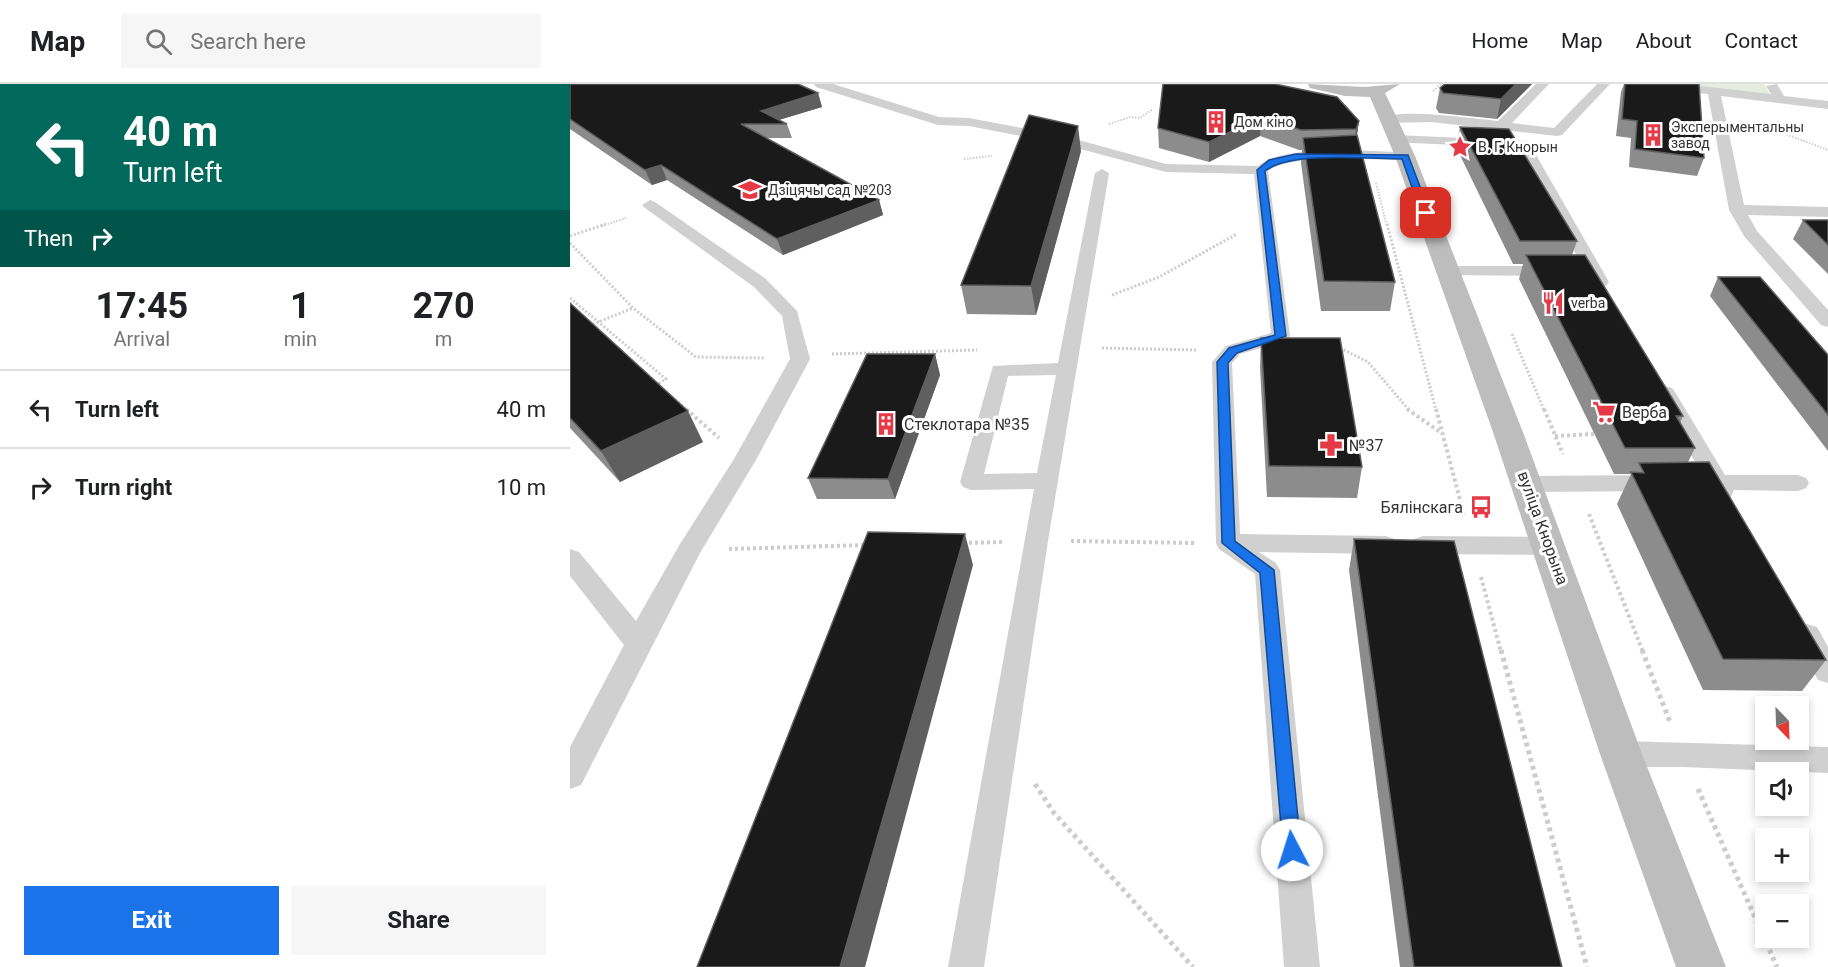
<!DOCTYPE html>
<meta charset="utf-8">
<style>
body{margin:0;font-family:Roboto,sans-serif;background:#f6f6f6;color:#202124;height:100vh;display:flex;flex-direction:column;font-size:22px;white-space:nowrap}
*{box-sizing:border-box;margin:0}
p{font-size:20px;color:#757577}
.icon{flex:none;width:33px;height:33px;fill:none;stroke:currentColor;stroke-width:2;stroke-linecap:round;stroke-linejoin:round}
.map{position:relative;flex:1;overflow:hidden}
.drawer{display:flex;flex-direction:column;background:#fff;width:570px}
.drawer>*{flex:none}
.top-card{background:#00695c;color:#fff;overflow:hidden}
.needle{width:39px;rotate:157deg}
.fabs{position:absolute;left:1185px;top:612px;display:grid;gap:12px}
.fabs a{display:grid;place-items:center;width:54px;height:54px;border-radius:0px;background:#fff;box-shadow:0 3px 9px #0003;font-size:30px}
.pin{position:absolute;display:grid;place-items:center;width:51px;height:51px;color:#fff;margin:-26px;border-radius:12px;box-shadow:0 3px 9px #0006}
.me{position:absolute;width:66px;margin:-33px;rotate:355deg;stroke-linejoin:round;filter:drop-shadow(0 0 4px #0008)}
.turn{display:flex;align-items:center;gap:21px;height:126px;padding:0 24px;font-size:27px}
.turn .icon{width:78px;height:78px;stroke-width:2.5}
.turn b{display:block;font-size:42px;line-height:51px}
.then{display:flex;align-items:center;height:57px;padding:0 24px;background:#0003;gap:12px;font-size:22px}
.eta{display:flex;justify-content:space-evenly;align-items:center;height:102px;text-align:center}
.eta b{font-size:36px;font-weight:700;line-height:42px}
.cta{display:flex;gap:12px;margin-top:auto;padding:12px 24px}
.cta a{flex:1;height:69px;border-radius:0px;background:#1a73e8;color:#fff;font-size:24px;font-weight:700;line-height:69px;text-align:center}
.cta a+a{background:#f6f6f6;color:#202124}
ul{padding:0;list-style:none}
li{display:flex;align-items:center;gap:18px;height:78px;padding:0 24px;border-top:2px solid #e0e0e0}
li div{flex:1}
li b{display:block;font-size:22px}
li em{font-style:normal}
header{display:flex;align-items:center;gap:36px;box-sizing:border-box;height:84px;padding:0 30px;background:#fff;border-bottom:2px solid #e0e0e0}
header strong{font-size:28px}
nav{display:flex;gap:33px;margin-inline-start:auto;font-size:21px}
.search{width:420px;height:54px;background:#f6f6f6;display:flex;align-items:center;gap:15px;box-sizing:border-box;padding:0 21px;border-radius:0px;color:#757577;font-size:22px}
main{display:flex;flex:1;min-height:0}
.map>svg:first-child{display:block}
.green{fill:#e6ecdf}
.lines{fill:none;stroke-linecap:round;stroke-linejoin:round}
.path-far3{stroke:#cdcdcd;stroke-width:2;stroke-dasharray:1.5 1.5;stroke-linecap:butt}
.path-far2{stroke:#cdcdcd;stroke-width:3;stroke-dasharray:2 2;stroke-linecap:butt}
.path-far1{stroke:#cdcdcd;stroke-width:4;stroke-dasharray:3 3;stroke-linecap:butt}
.path{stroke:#cdcdcd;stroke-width:5;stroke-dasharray:4 4;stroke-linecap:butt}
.service{fill:#d0d0d0;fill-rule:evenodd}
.secondary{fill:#bdbdbd;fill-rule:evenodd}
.wall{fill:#8c8c8c}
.shaded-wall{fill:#5f5f5f}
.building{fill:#1a1a1a;stroke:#5f5f5f;stroke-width:1.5}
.route{fill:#1a73e8;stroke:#114b97;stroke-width:1.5}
.labels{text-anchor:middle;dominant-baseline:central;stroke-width:6;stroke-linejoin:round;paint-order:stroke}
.far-poi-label{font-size:14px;fill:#333;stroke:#fff;text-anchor:start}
.poi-label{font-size:16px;fill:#333;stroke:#fff;text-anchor:start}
.street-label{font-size:16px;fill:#333;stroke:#fff}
</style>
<header>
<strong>Map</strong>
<div class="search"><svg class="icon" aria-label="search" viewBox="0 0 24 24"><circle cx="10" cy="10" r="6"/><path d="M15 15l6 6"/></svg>Search here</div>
<nav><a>Home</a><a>Map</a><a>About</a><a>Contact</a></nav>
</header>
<main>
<section class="drawer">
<div class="top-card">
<div class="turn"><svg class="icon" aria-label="left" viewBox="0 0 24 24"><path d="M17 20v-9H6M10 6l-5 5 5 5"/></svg><div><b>40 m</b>Turn left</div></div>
<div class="then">Then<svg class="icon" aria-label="right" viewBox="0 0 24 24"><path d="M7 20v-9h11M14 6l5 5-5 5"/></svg></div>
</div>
<div class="eta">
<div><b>17:45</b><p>Arrival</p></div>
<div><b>1</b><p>min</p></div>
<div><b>270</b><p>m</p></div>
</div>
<ul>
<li><svg class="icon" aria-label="left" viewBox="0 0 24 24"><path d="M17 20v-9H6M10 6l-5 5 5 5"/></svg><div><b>Turn left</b></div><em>40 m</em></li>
<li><svg class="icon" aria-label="right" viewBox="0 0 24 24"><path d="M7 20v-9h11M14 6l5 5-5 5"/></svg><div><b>Turn right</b></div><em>10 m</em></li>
</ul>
<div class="cta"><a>Exit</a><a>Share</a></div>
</section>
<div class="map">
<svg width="1258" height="883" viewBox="0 0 1258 883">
<rect width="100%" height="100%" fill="#fff"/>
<!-- green -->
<path class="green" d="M1074 0H1194L1202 13Z"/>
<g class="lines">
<!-- path-far3 -->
<path class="path-far3" d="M863 7 871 0
M539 40 560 33 570 34 583 25
M1194 42 1258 66
M394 75 422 72
M806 99 817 142
M32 142 56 134"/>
<!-- path-far2 -->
<path class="path-far2" d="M817 140 866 326
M0 152 36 140
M0 159 63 224 126 273 195 274
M542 211 589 193 667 150
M0 214 96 295 88 300
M19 242 63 224
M942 250 974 326
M532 264 626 266
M770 264 798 278 839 326
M262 270 407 266
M87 300 117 326"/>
<!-- path-far1 -->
<path class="path-far1" d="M116 325 149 354
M837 325 873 350
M866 325 894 431
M974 325 993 370
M985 352 1024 350
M1019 430 1073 568
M501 457 625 459
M393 459 434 458
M159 465 296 461
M911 493 931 568"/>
<!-- path -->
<path class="path" d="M931 566 1017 883
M1072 566 1100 638
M465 700 484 729 623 883
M1128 705 1207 883"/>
<!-- service -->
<path class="service" d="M244 0H263L369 33 399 34 494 52 596 80 688 82C715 59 798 68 835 68L842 72 835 76C803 76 721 69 698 87L720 252 718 256 670 270 662 279 670 450 816 452 825 455 828 461 825 467 816 470 689 468 706 479 710 486 750 883H714L685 490 649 465 646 459 642 278 656 262 701 249 684 90 596 88 492 60 399 42 368 41 246 3Z
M966 0H979L942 39 984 44 1027 0H1040L992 51 987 52 861 38 818 39 811 35C824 23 908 35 928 37Z
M1074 0H1112L1201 10 1196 2 1207 0 1214 12 1258 17V25L1151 12 1174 121 1258 123V133L1178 131 1187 147 1258 226V243L1251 241 1174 152 1159 126 1138 10 1080 4Z
M828 51 958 57 1039 198 1036 202H1024L1021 198 948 64 823 58 821 55Z
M532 85 539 89 478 457 414 883H378L464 405 401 406 393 403 390 398 423 282 488 279 525 89ZM486 291 467 389 414 390 438 292Z
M80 116 85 118 196 195 227 227 240 275 186 376 130 469 11 701 0 705V663L54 561 0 492V465L9 468 66 537 110 460 164 375 220 275 212 232 184 203 75 124 72 121Z
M876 182H984L990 183 993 187 990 191 984 192 870 191 867 187 870 183Z
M1095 302 1102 304 1105 308 1155 391H1228L1236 394 1239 399 1236 404 1228 407 1164 406 1161 413 1153 415 1145 413 1141 406 1129 403 1126 398 1133 392 1085 308 1088 304Z
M1090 391 1098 394 1101 399 1098 404 1090 407 957 408 949 405 946 400 949 395 957 392Z
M853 452 980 453 989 456 992 462 989 468 980 471 853 470 844 467 841 461 844 455Z
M1237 540 1247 543 1258 563V599L1248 596 1224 551 1227 543Z
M1051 657 1258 663V689L1113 683H1051L1040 679 1036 670 1040 661Z"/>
<!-- secondary -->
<path class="secondary" d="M738 0 794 3 830 0 815 9 845 72 954 351 1072 670 1156 883H1106L1030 670 924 351 825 72 800 13 775 12 740 4Z"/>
</g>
<!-- wall -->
<path class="wall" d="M0 0 248 9 252 23 209 36 217 40 222 54H197L309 116 313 131 213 171 97 96 82 101 0 45Z
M593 0 789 37 787 51 825 198 820 227H751L731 79 732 66H729L690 52 639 78 589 64 588 44Z
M875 0H962L927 35 869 29 866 24 870 4Z
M1054 0H1129L1134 74 1127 92 1059 83 1061 54 1046 52 1051 8Z
M890 43 1007 157 1002 171 1113 332 1110 339 1125 364 1118 378 1256 576 1232 607 1133 606 1047 420 1061 390H1044L949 195 953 180H943L886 63Z
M511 67 466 231 397 230 391 201Z
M1233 136H1258V190L1223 155Z
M1148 193 1258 271V367L1140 212Z
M0 219 133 358 50 398 0 344Z
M691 254 792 383 787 414 697 413 690 284Z
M365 270 370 291 325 415H247L238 394Z
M784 455 992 883H830L779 486Z"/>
<!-- shaded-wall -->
<path class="shaded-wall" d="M946 0H962L927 35 931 15Z
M248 9 252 23 195 40 191 27Z
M691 33 690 52 639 78V58Z
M789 37 786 57 784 64 786 45Z
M508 42 511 67 466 231 461 202Z
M91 81 97 96 82 101 75 86Z
M309 116 313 131 213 171 207 155Z
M365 270 370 291 325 415 318 395Z
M118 327 133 358 50 398 31 367Z
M395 450 403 481 295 883H270Z"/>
<!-- building -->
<path class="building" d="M0 0H228L248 9 191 27 217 40H171L309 116 207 155 91 81 75 86 0 35Z
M593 0H705L767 13 789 37 786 45 731 46 691 33 639 58 588 44Z
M875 0H946L931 15 873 9 870 4Z
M1055 0H1129L1134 74 1065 65 1067 37 1052 35Z
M459 31 508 42 461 202 391 201Z
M890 43 939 45 1007 157H950Z
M787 51 825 198 754 197 733 54Z
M1233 136H1258V161Z
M956 171H1015L1113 332H1106L1125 364H1055Z
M1148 193H1190L1258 271V331Z
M0 219 118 327 31 367 0 334Z
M691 254H770L792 383 699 382Z
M297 270H365L318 395 238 394Z
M1139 378 1256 576 1153 575 1061 388 1074 389 1069 379Z
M298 448 395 450 270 883H127Z
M784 455 884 457 992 883H844Z"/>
<!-- route -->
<path class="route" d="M726 70 838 71 860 129 856 132 851 129 832 75C798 75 721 67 695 87L716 252 667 269 658 279 665 457 704 486 731 766 729 773 722 775 715 773 713 766 690 489 652 459 647 278 659 264 705 251 687 86 699 76Z"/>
<!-- icons -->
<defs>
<g id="building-bare" transform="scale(1.8)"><path d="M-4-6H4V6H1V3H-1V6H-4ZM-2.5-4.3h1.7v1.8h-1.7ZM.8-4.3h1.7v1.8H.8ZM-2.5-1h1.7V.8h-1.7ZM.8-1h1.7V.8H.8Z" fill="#e63946" stroke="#fff" stroke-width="2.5" paint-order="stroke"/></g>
<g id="sight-bare" transform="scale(1.8)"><path d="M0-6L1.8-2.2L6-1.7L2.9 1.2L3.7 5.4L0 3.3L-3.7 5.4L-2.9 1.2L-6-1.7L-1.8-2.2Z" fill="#e63946" stroke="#fff" stroke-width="2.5" paint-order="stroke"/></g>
<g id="school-bare" transform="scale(1.8)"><path d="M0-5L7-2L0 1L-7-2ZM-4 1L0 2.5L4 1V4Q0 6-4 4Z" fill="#e63946" stroke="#fff" stroke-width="2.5" paint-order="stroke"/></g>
<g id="restaurant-bare" transform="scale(1.8)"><path d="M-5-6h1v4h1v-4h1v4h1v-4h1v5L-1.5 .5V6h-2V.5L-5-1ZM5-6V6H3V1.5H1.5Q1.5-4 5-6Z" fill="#e63946" stroke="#fff" stroke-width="2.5" paint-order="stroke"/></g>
<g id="supermarket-bare" transform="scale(1.8)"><path d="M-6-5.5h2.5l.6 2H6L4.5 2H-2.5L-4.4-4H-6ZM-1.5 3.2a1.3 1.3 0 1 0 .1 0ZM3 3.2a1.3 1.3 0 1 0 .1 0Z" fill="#e63946" stroke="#fff" stroke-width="2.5" paint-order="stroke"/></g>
<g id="pharmacy-bare" transform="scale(1.8)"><path d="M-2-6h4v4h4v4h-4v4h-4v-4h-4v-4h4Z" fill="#e63946" stroke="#fff" stroke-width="2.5" paint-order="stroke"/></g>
<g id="bus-bare" transform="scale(1.8)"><path d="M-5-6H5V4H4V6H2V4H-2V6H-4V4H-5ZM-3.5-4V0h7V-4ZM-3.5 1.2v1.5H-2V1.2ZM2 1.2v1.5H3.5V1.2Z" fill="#e63946" stroke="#fff" stroke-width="2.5" paint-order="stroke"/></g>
</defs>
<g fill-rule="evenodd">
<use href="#building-bare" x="646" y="38"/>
<use href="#building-bare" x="1083" y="51"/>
<use href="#sight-bare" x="890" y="63"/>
<use href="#school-bare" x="180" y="106"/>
<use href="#restaurant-bare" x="983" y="219"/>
<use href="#supermarket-bare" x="1034" y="328"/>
<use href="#building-bare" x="316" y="340"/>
<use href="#pharmacy-bare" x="761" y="361"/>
<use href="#bus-bare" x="911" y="423"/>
</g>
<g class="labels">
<!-- far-poi labels -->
<g class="far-poi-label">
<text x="664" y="38">Дом кіно</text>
<text x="1101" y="43">Эксперыментальны<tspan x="1101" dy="16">завод</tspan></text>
<text x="908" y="63">В. Г. Кнорын</text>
<text x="198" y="106">Дзіцячы сад №203</text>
<text x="1001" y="219">verba</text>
</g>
<!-- poi labels -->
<g class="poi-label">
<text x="1052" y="328">Верба</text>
<text x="334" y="340">Стеклотара №35</text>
<text x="779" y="361">№37</text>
<text x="893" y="423" text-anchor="end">Бялінскага</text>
</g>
<!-- street labels -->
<g class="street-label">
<text transform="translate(973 444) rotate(70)">вуліца Кнорына</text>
</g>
</g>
</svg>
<div class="fabs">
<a><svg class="needle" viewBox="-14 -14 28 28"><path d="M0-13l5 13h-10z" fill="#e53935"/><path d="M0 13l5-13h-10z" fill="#757577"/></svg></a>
<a><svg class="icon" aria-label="sound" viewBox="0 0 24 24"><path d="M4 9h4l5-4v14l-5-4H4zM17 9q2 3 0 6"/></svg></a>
<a>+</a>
<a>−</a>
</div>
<div class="pin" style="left:856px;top:129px;background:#d93025"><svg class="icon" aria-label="arrive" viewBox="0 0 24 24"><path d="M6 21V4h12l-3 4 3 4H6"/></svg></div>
<svg class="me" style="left:722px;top:766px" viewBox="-20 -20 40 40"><circle r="19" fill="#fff"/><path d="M0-13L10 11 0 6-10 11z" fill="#1a73e8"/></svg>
</div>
</main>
